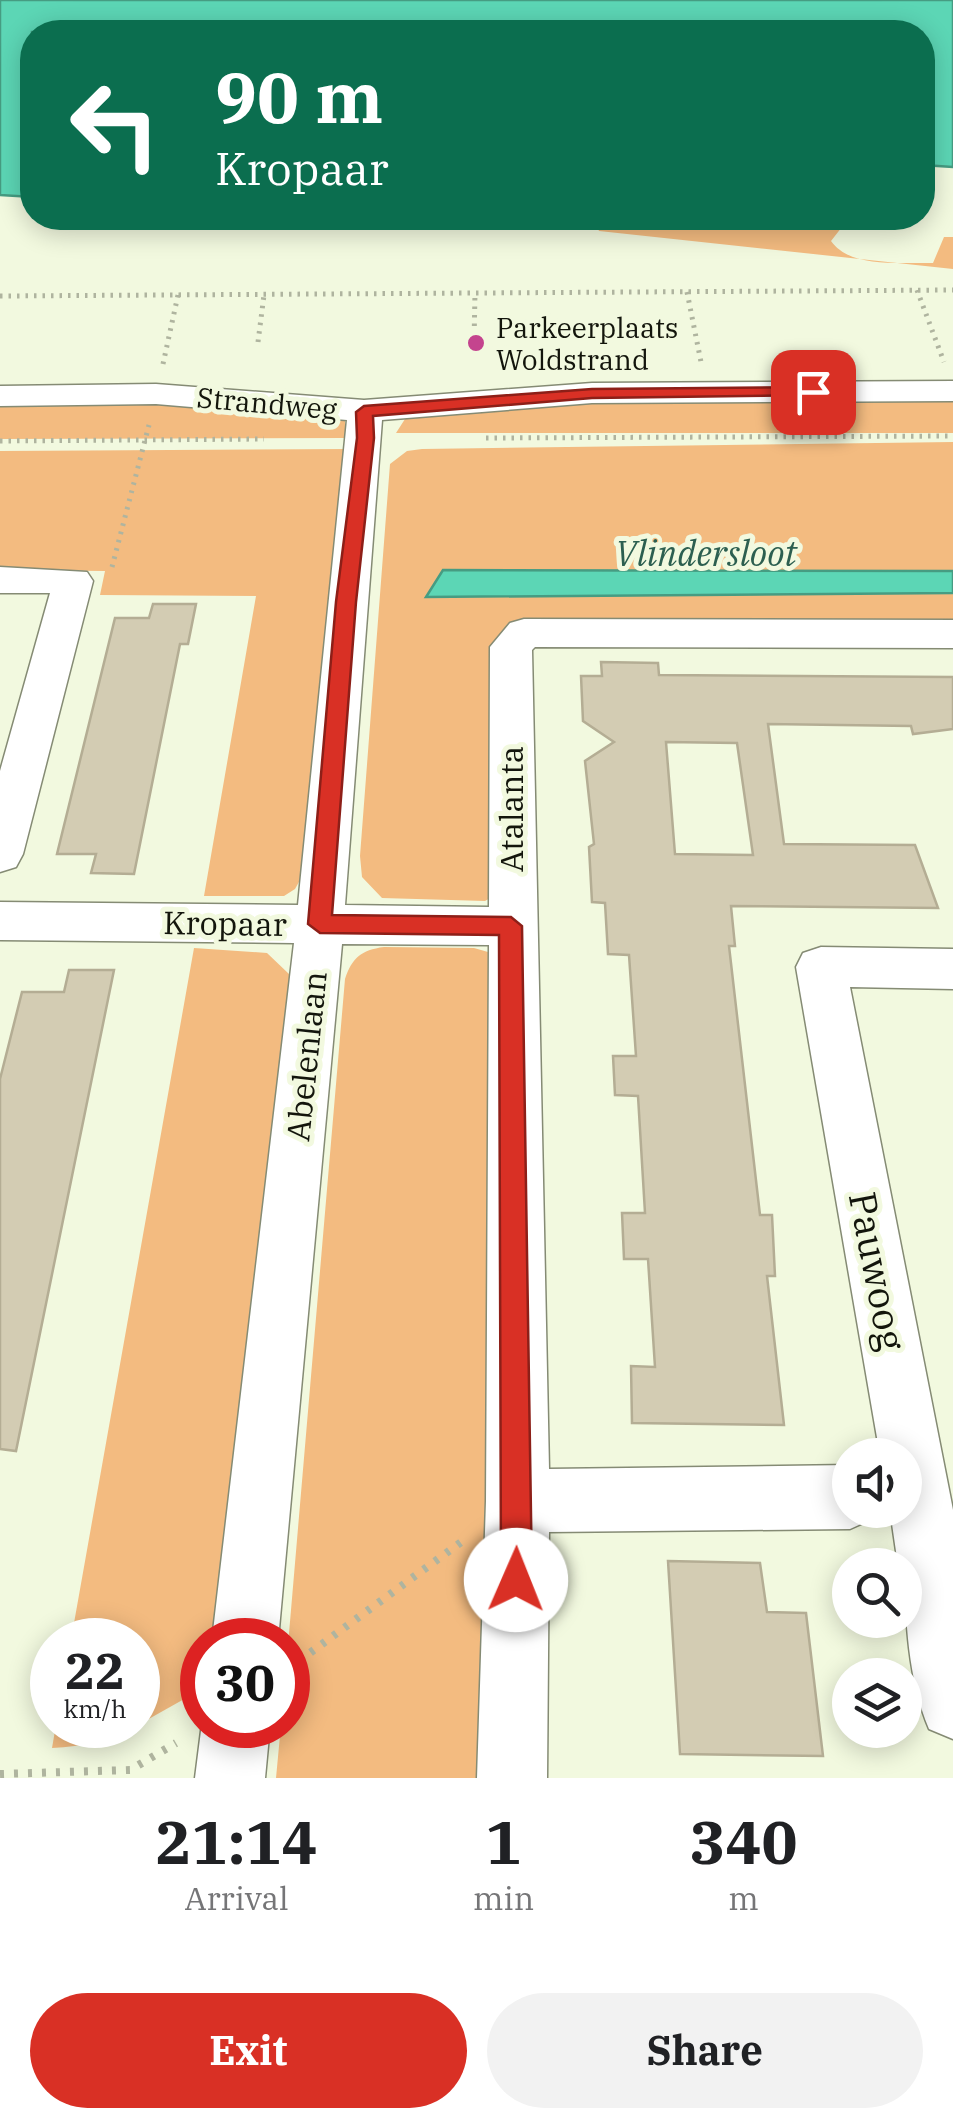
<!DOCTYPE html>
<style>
body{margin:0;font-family:"IBM Plex Serif",serif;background:#f2f2f2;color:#202124;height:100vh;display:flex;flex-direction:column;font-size:38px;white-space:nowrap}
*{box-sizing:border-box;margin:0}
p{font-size:32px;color:#757577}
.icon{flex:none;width:55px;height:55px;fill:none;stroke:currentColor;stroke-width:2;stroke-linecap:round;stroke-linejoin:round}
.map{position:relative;height:1778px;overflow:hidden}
.sheet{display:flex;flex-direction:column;background:#fff;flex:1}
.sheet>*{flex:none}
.banner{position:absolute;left:20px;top:20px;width:915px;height:210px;border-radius:40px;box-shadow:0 5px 25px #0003;background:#0b6e4f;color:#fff;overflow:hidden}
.controls{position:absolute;left:832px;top:1438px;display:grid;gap:20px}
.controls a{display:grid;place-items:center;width:90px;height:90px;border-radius:50%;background:#fff;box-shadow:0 5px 25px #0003;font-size:50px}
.speed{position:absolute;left:30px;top:1618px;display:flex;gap:20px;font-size:50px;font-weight:700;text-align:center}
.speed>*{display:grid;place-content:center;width:130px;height:130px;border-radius:50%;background:#fff;box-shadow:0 5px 25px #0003;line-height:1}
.speed small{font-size:25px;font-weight:400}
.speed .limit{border:15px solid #d22;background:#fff;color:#111}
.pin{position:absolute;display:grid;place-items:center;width:85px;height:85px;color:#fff;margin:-42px;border-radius:20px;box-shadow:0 5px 15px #0006}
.me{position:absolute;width:110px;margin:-55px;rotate:1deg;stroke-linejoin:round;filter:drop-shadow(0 0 8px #0008)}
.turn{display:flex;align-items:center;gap:35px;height:210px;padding:0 30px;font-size:45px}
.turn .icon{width:130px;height:130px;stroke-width:2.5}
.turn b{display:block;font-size:70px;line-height:85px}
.eta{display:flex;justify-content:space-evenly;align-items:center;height:170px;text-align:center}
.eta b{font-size:60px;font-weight:700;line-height:70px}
.primary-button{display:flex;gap:20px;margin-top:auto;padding:20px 30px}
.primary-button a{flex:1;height:115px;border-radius:60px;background:#d93025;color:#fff;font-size:40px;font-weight:700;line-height:115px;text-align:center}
.primary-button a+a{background:#f2f2f2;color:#202124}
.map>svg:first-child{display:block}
.green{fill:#f3bb80}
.water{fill:#5cd6b5;stroke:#469c82;stroke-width:2.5}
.building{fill:#d3ccb3;stroke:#b4ad94;stroke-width:2.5;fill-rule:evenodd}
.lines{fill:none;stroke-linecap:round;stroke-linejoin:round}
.minor-casing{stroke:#858b74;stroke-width:3}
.path-far1{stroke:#afb49f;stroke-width:5;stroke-dasharray:2.5 6;stroke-linecap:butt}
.path{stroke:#afb49f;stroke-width:8;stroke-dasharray:4 10;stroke-linecap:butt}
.minor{fill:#fff;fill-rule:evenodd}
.route{fill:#d93025;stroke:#8d1f18;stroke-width:2.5}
.poi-dot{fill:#c4448e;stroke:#f2f9df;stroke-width:4}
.labels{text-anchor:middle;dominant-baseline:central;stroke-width:10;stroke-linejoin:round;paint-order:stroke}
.far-poi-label{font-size:28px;fill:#13150c;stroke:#f2f9df;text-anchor:start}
.far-street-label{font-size:28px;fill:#13150c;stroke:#f2f9df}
.street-label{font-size:32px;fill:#13150c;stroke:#f2f9df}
.water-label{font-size:35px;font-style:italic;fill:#2c5f50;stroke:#f2f9df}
.near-street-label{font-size:38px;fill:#13150c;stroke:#f2f9df}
</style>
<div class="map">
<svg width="953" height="1778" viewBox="0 0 953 1778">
<rect width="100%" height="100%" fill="#f2f9df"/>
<!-- green -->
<path class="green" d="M593 218H849L831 241C851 269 901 262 933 263L944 237H953V269L599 231Z
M953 399V433H396L405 419 599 401Z
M152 400 345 418V438L0 439V406Z
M953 442V571L443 570 426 597 953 593V625H511L504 890 485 901 382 898 362 877 360 856 390 464 407 451 422 449Z
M351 449 304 873 295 889 284 896H204L256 596 100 595 105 571 0 570V451Z
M384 947 474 948 488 952 498 963 508 1778H276L281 1725H288V1645L345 979C352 958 361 950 384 947Z
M194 948 267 953 289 974 291 993 215 1640H202V1689L138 1725V1640H71Z
M56 1725H137C110 1740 83 1747 52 1748Z"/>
<!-- water -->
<path class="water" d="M0 0H953V167L923 165 922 32H32V197L0 195Z
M443 570 953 571V593L426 597Z"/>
<!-- building -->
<path class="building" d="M153 604H196L188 644H180L134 874 91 873 96 854H57L115 618H149Z
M601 662 658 663 659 675 953 677V729L913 734 911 726 768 724 784 844 915 845 938 908 731 906 735 946H729L760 1215H772L775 1276H767L784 1425 632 1423 631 1366 655 1367 648 1259H624L622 1213H645L638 1096 615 1095 613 1056H636L629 955 608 954 605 903 592 902 589 847 594 844 585 761 614 742 583 721 581 676H602ZM666 742 737 743 753 855 675 854Z
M69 970H114L16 1451 0 1449V1079L22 992H64Z
M668 1561 760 1563 767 1612 806 1613 823 1756 680 1754Z"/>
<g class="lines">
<!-- minor casing -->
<g class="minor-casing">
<path id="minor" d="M953 381V401L592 403 382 420 345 905 489 907 490 647 510 623 524 619 953 620V648L535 647 532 650 549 1469 850 1465V1510H876L872 1519 850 1529 549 1532 547 1778H477L486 1501 489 945 342 944 278 1640H212L294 943 0 940V902L298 905 347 420 156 404 0 406V386L156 384 364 400 592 383Z
M0 567 87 572 93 581 23 854 16 867 0 872V771L50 593H0Z
M821 947 953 949V989L850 987 953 1510V1739L929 1729C908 1679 905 1619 905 1565H898L890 1510H905V1455H880L796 967 803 953Z
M202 1723 270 1725 265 1778H195Z"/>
</g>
<!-- path-far1 -->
<path class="path-far1" d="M917 290 944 362
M687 292 701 362
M0 296 953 290
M258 342 264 295
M474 343 475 293
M163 364 178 295
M486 438 953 436
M0 441 264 439
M112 567 149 425"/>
<!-- path -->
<path class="path" d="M288 1669 464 1540
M0 1774 130 1770 176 1743"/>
<!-- minor -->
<use href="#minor" class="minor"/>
</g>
<!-- route -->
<path class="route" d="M813 387 821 392 819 395 592 398 373 416 374 438 356 602 332 915 511 917 522 926 532 1580 527 1591 516 1596 505 1591 501 1580 499 935 320 933 308 924 336 602 357 438 356 412 364 406 592 389Z"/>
<!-- markers -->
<circle class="poi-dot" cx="476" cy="343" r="10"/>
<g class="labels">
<!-- far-poi labels -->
<g class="far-poi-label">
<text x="496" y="327">Parkeerplaats<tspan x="496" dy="32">Woldstrand</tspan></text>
</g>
<!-- far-street labels -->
<g class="far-street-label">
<text transform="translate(267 403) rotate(5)">Strandweg</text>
</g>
<!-- street labels -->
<g class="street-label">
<text transform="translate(511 809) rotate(-90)">Atalanta</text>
<text transform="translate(225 923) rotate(1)">Kropaar</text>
<text transform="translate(306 1056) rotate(-84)">Abelenlaan</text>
</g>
<!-- water labels -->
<g class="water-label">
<text x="706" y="553">Vlindersloot</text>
</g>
<!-- near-street labels -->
<g class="near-street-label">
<text transform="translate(878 1271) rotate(79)">Pauwoog</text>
</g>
</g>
</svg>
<div class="controls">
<a><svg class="icon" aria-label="sound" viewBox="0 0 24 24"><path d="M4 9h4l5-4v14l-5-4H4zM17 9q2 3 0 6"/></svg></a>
<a><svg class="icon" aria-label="search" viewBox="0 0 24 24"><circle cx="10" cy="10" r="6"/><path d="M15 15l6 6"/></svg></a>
<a><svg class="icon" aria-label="layers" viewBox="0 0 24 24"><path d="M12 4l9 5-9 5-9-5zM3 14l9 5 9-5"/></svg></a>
</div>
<div class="speed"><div>22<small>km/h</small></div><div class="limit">30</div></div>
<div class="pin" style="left:813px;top:392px;background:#d93025"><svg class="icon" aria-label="arrive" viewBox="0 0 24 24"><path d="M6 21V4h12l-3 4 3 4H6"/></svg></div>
<svg class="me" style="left:516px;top:1580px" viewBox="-20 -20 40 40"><circle r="19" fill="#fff"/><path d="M0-13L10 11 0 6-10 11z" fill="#d93025"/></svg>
<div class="banner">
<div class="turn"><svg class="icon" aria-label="left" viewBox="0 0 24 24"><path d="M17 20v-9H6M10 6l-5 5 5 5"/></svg><div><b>90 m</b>Kropaar</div></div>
</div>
</div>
<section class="sheet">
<div class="eta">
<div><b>21:14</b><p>Arrival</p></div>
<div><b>1</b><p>min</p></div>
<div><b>340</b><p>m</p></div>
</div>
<div class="primary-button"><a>Exit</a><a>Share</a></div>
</section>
